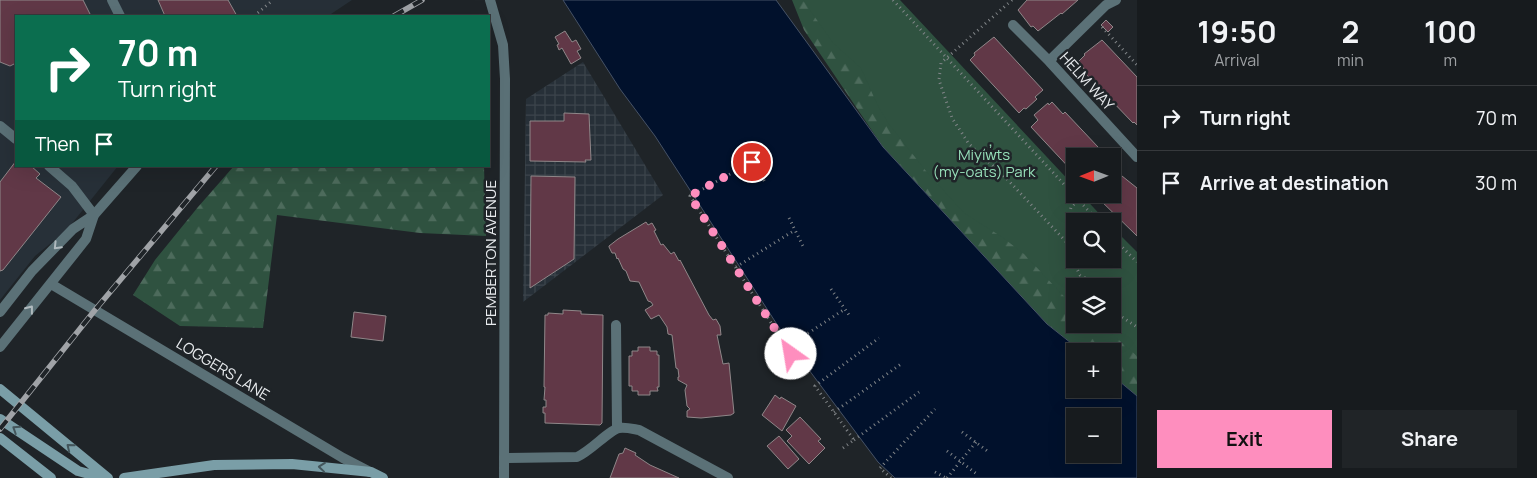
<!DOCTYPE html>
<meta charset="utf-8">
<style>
body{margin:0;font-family:Manrope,sans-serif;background:#202427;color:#f1f3f6;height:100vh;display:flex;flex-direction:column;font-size:19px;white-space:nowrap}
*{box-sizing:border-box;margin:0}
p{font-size:16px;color:#9ea1a4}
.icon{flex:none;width:28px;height:28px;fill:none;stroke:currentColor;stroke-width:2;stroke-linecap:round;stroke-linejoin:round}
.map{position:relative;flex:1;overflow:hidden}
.drawer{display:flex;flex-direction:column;background:#171b1e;width:400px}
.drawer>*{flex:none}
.guide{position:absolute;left:15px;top:15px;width:475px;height:152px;border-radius:0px;box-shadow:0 5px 20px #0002,0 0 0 1px #36393c;background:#0b6e4f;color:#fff;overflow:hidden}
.needle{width:32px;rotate:269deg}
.buttons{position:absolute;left:1066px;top:148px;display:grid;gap:10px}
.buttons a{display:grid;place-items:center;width:55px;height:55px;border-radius:0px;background:#171b1e;box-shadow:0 5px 20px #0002,0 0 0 1px #36393c;font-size:25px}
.pin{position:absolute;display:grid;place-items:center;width:42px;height:42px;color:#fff;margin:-21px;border:2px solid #fff;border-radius:50%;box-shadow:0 1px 5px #0007}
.me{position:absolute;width:55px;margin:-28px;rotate:328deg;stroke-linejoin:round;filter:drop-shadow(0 0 4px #0008)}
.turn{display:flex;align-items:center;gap:18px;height:105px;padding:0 20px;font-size:22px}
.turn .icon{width:65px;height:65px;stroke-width:2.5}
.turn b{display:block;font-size:35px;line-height:42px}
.then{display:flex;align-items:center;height:48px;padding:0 20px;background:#0003;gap:10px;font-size:19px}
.eta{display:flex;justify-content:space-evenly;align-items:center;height:85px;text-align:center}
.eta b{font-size:30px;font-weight:700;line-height:35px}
.cta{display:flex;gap:10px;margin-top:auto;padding:10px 20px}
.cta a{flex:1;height:58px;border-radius:0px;background:#fe8ebe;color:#111;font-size:20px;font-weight:700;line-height:58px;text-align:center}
.cta a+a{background:#202427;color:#f1f3f6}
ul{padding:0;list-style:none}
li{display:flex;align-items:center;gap:15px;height:65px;padding:0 20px;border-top:1px solid #36393c}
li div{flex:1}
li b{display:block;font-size:19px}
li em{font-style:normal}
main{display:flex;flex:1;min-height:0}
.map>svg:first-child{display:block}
.built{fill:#273038}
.industrial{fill:url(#industrial-grid)}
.forest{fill:url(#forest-firs)}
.green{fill:#2f5240}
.water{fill:#01112c;stroke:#465266;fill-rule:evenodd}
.building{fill:#613847;stroke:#8f8789}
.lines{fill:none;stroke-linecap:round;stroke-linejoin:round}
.path{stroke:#828689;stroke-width:3;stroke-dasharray:1 4;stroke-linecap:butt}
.lane{stroke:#5b7177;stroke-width:10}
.street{stroke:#5b7177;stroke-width:10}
.secondary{stroke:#7a9ea7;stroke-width:10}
.rail-casing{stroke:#a0a3a7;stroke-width:5.5}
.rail{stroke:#1f2428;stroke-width:4;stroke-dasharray:11;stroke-linecap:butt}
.oneway{stroke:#b0babe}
.oneway2{stroke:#43555b}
.route{stroke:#fe8ebe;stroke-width:9;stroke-dasharray:0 16.2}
.labels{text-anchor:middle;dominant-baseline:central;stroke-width:5;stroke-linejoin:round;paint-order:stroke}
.street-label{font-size:15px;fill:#e8ebee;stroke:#1f2428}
.park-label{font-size:15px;fill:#96dfb9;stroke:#1f2428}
</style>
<main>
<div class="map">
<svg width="1137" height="478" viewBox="0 0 1137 478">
<defs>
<pattern id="industrial-grid" width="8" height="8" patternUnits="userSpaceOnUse" patternTransform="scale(1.25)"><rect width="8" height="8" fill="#273038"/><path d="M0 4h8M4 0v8" fill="none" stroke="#3c444b"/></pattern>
<pattern id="forest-firs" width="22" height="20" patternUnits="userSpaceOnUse" patternTransform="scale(1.25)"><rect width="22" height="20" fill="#2f5240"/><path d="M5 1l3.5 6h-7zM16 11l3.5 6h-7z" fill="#4d6b5c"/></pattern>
</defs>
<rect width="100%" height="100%" fill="#1f2428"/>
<!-- built -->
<path class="built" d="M0 0H352L328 16H16V166H118L66 231 35 256 0 300Z"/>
<!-- industrial -->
<path class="industrial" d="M583 62 663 195 523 302 526 99Z"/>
<!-- forest -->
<path class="forest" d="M792 0H809L1075 286V324H1110L1137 354V396L1113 376 1112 351H1081L1047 324 883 147 804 30Z
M234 166H484L486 236 420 233 277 215 263 328 180 326 133 295 155 260 198 207Z"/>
<!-- green -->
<path class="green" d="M803 0H900L1075 187V194H1081L1106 221H1075V259H1112L1113 228 1137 252V356L1101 324H1112V286H1075V308L1024 254 1002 237 964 213 926 171 888 123 877 104 861 68 833 43Z"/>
<!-- water -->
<path class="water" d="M563 0H776L883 147 1047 324 1081 351H1075V389H1112L1113 376 1137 396V478H895L878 462 791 346 655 136 620 89ZM1075 416H1112V454H1075Z"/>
<!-- building -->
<path class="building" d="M0 0H83L91 16H16V63L10 66 0 62Z
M158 0H228L237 16H165Z
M1027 0H1078L1062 14 1061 13 1038 31 1033 26 1031 27 1018 10Z
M1106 20 1113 27 1108 32 1101 25Z
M565 31 572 42 576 40 581 49 577 51 581 58 571 64 562 48 559 50 557 45 559 44 555 37Z
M994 37 1043 90 1035 97 1037 99 1026 109 1024 108 1019 113 970 60 975 55 974 53Z
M1102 40 1137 77V125L1134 122 1133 123 1083 71 1085 70 1078 62 1085 55 1084 54Z
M1052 102 1063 114 1065 112 1098 147 1096 149 1103 156H1075V174L1031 127 1038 120 1034 115 1048 103 1049 105Z
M564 113 589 114 591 160H585L586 162 530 161V121H564Z
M16 161V166H31L40 174 36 178 61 197 3 270 0 271V182Z
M1117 172 1137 188V236L1097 197 1101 194H1112V176Z
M531 176 575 177 574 259 530 288Z
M646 222 648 225 652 223 656 230 654 231 661 245 663 244 671 254 674 252 679 261 680 260 709 315 713 320 716 319 720 326 721 335H717L723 364 729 363 734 413 731 415 701 418 687 417V411L690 409 687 406 685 390 687 385 678 380V377H679L678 369 676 368 672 335 668 334 667 327 659 315 651 319 645 310 653 305 651 302 648 301 639 282 630 281 626 271 623 269 618 258 617 259 615 253H612L609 247V246L618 239Z
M563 310 581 311V314L603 315 602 423 600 425 545 423V413H543V407H546V400H544L545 387H544L545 315H548V313L563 314Z
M354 312 386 316 383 341 351 337Z
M638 347H650V351H657V355H659V387H657L658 391H650V395H638V391H632V386H629V356H632V351H638Z
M775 395 780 399 781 397 796 406 782 431 762 415Z
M800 417 821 439 818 441 825 448 809 464 787 441 792 436 786 430Z
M779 436 799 459 788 469 767 446Z
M625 448 636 453 635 455 650 465 679 478H610L619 454 623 453Z"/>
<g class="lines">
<!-- path -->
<path class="path" d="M893 0 1098 221
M1012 0 941 63 939 80 952 118 969 144 1006 178 1072 248
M254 16 273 0
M1102 27 1137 65
M749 154 766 184
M752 162 690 196 791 354 777 364
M1112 167 1121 159
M1085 194 1071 207 1069 217 1075 232 1072 248 1074 263 1080 275 1099 286
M789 218 804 248
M1112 237 1137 262
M736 267 795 230
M831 289 849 315
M1112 300 1122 317 1137 327
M787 347 845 309
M834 412 901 364
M962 432 990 453
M854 440 919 392
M843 448 854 440 815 386 879 338
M947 451 978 475
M935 472 946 478
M891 478 880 468 935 409
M947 478 976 442"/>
<!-- lane -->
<path class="lane" d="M0 126 16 139
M49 166 72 186 94 215
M616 325 617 428
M504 458 577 457C591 451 609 430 619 428 626 427 633 429 639 430L728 478"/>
<!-- street -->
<path class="street" d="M112 0 120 16
M490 0 503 45 505 79 504 478
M1013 25 1049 61 1137 157
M1049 61 1106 5 1116 0
M51 284 343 458 370 472
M0 312 32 271 73 229 94 215 137 166
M0 347 86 239 94 215"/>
<!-- secondary -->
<path class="secondary" d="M0 389 108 478
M0 419 78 471 104 478
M0 438 51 478
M124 478 214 465 292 464 371 472 383 478"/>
<!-- rail casing -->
<g class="rail-casing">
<path id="rail" d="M394 16 422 0
M0 429 95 310 216 166"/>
</g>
<!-- rail -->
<use href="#rail" class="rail"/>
</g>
<!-- one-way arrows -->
<defs><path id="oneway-chevron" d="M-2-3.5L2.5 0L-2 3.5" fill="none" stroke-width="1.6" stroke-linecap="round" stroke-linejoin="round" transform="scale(1.25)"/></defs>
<g class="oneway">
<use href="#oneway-chevron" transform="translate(57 246) rotate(134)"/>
<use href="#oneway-chevron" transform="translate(30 309) rotate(-52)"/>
</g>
<g class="oneway2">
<use href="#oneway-chevron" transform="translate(16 429) rotate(-147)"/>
<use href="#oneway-chevron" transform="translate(70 447) rotate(-141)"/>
<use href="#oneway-chevron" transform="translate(322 467) rotate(-174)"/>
</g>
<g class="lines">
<!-- route -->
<path class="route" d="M752 162 690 196 791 354"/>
</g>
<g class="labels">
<!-- street labels -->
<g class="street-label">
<text transform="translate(1087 81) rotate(48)">HELM WAY</text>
<text transform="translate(490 253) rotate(-90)">PEMBERTON AVENUE</text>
<text transform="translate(223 369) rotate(31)">LOGGERS LANE</text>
</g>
<!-- park labels -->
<g class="park-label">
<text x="984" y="154">Miyíw̓ts<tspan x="984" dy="17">(my-oats) Park</tspan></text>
</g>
</g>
</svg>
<div class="buttons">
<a><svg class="needle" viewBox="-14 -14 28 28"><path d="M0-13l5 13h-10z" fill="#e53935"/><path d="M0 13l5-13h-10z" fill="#9ea1a4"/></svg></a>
<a><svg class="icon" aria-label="search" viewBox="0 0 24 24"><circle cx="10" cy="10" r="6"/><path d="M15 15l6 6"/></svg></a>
<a><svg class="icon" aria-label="layers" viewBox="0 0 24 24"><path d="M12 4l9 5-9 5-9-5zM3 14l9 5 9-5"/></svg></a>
<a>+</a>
<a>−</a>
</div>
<div class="pin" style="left:752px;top:162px;background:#d93025"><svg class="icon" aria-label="arrive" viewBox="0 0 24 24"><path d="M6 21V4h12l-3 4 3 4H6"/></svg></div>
<svg class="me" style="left:791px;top:354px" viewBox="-20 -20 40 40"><circle r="19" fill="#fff"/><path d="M0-13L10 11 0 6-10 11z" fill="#fe8ebe"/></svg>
<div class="guide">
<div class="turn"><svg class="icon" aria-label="right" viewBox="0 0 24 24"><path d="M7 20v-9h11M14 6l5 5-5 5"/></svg><div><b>70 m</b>Turn right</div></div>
<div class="then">Then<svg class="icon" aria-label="arrive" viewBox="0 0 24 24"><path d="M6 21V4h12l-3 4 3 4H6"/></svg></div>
</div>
</div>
<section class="drawer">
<div class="eta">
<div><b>19:50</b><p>Arrival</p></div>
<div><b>2</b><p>min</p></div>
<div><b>100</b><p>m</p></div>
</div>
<ul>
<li><svg class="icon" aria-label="right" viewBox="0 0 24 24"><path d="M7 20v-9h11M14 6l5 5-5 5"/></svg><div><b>Turn right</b></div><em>70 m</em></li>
<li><svg class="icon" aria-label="arrive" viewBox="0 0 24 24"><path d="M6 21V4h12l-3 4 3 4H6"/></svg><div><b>Arrive at destination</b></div><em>30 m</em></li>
</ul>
<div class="cta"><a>Exit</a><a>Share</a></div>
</section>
</main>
